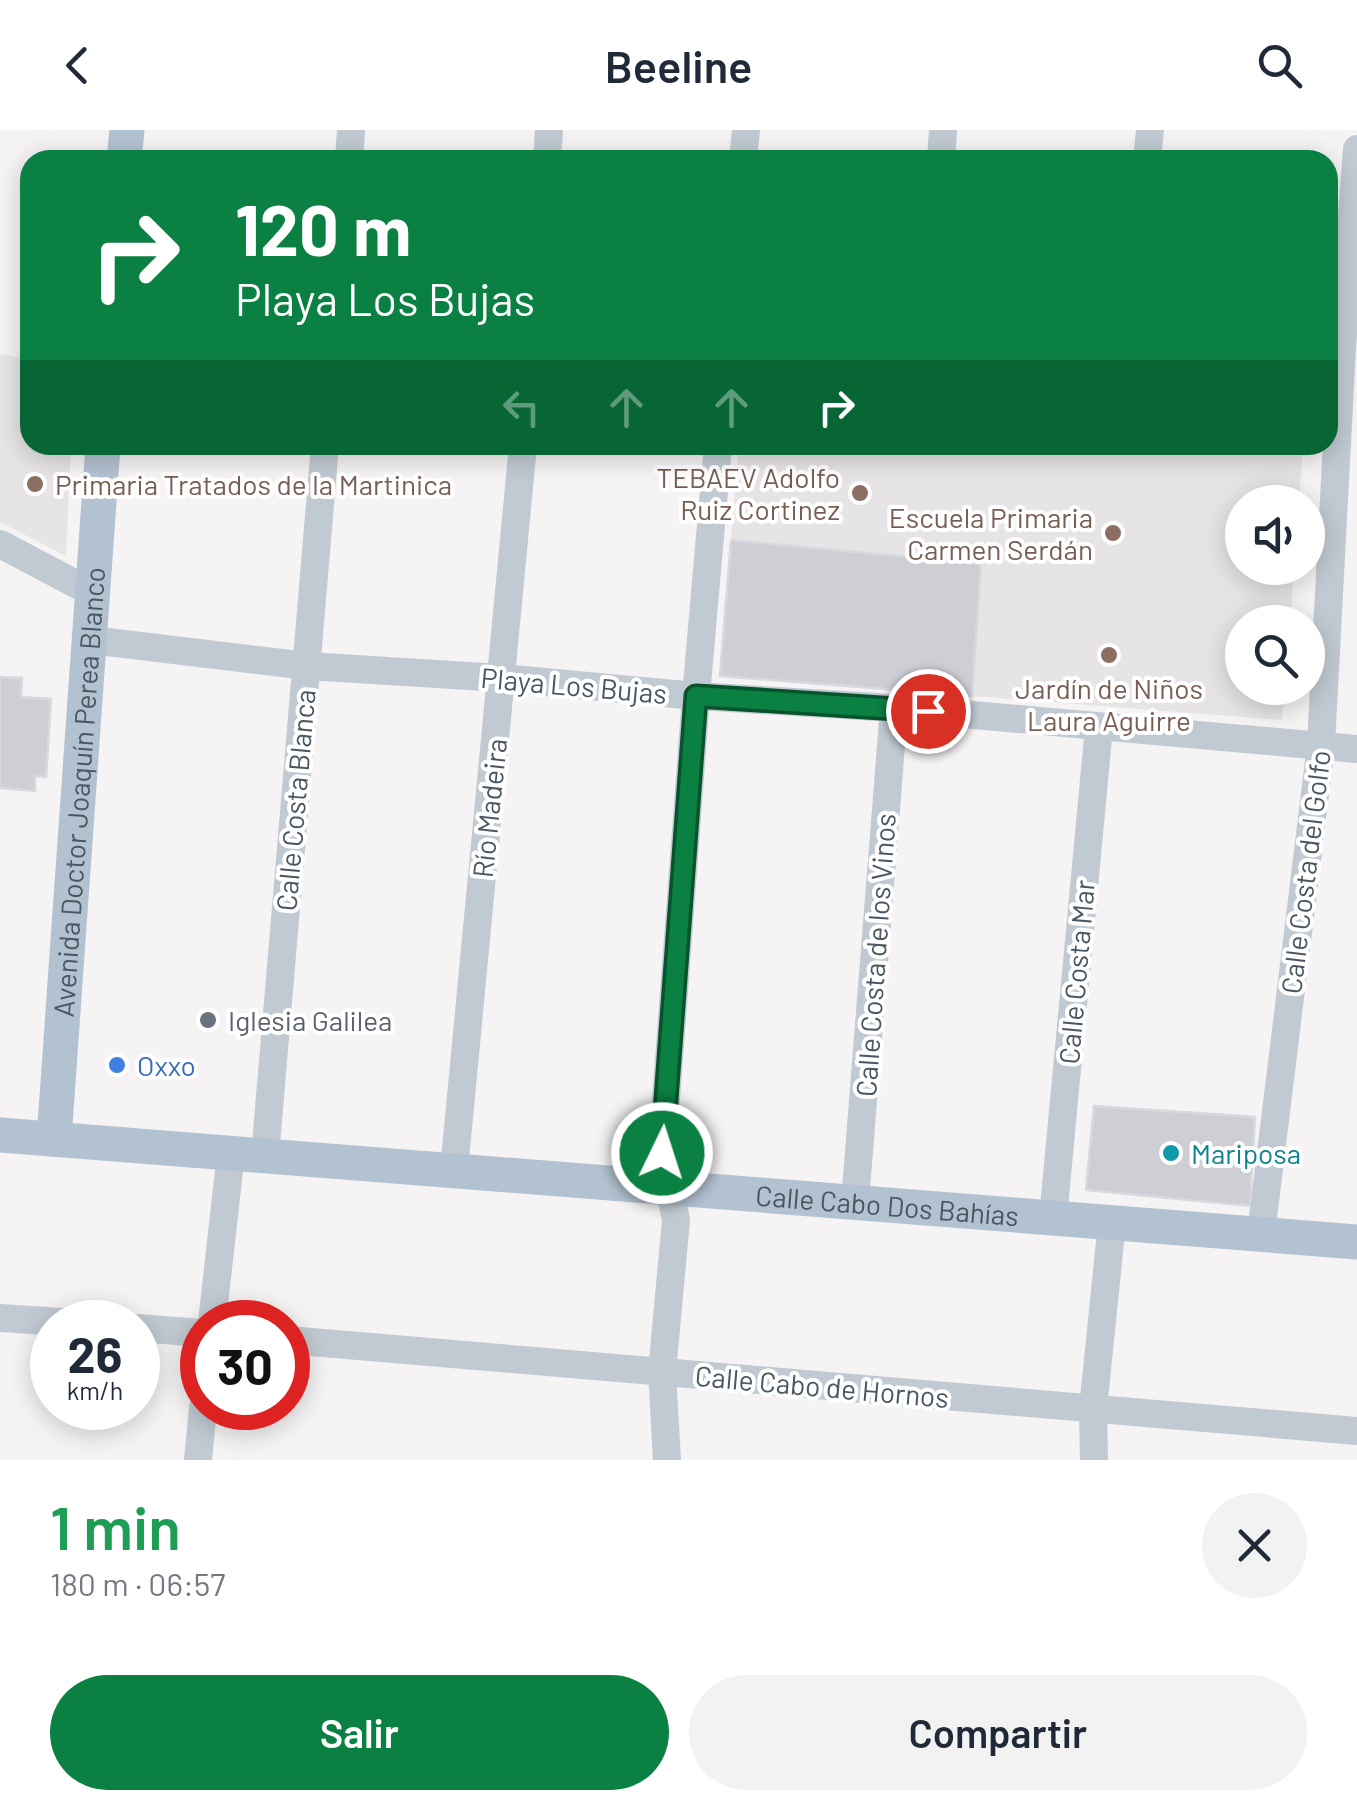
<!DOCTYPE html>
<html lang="es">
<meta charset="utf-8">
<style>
body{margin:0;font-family:Barlow,sans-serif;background:#f2f2f3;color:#1f2937;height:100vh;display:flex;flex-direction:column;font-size:38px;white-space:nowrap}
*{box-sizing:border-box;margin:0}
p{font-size:32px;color:#747a83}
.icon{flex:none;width:55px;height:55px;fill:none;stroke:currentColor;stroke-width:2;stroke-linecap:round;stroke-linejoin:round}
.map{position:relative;height:1330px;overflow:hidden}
.details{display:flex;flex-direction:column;background:#fff;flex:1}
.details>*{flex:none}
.banner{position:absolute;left:20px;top:20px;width:1318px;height:305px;border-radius:30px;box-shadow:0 5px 25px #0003;background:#0b8043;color:#fff;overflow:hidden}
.controls{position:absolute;left:1225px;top:355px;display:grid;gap:20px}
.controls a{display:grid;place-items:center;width:100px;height:100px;border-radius:50%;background:#fff;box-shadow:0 5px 25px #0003;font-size:50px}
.speed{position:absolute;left:30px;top:1170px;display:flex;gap:20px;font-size:50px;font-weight:700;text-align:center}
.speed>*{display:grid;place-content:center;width:130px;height:130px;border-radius:50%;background:#fff;box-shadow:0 5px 25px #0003;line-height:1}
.speed small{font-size:25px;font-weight:400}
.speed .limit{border:15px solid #d22;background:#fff;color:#111}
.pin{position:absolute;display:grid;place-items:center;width:85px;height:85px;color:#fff;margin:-42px;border:5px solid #fff;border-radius:50%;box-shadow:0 2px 10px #0007}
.me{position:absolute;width:110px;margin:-55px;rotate:4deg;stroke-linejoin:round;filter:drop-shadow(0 0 8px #0008)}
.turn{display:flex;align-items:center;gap:35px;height:210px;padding:0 50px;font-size:45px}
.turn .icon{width:130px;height:130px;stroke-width:2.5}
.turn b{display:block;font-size:70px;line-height:85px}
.lanes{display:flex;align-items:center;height:95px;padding:0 50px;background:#0003;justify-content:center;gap:50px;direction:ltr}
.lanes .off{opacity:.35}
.round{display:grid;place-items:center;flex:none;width:105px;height:105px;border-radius:52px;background:#f2f2f3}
.summary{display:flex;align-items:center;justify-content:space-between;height:170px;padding:0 50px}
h1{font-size:60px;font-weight:600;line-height:75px;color:#1e9e55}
.cta{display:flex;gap:20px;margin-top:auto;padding:20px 50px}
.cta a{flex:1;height:115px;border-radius:60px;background:#0b8043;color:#fff;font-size:40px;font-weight:600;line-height:115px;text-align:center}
.cta a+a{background:#f2f2f3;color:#1f2937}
header{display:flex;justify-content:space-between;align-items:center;height:130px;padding:0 50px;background:#fff;font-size:45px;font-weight:600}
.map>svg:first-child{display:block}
.education{fill:#e6e4e5}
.building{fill:#cdcfd5;stroke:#d7d9de;stroke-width:2.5}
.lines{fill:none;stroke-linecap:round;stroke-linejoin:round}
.minor{stroke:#c1cad2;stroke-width:28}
.major{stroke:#b3c2d1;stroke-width:35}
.route-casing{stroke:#07532c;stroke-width:25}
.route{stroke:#0b8043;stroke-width:18}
.education-dot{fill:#8d6e63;stroke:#fff;stroke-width:4}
.worship-dot{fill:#6b7280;stroke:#fff;stroke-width:4}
.shop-dot{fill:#3f7fe0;stroke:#fff;stroke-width:4}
.culture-dot{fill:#0f9aa8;stroke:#fff;stroke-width:4}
.labels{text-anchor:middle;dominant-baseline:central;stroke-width:8;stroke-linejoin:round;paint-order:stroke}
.education-label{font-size:28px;fill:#785e54;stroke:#fff;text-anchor:end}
.street-label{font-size:28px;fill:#4a5661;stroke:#fff}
.worship-label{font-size:28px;fill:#5b616d;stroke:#fff;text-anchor:start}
.shop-label{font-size:28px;fill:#366cbe;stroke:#fff;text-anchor:start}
.culture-label{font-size:28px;fill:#0d838f;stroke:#fff;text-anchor:start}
</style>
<header><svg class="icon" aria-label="back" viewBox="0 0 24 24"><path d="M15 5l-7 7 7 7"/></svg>Beeline<svg class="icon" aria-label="search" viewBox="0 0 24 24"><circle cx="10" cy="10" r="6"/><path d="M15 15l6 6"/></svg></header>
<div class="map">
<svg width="1357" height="1330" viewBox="0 0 1357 1330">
<rect width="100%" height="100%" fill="#f5f3f3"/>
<!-- education -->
<path class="education" d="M0 224 30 229V315H71L66 426 0 392Z
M739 315H1303L1299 372H1242V438H1294L1290 492H1242V558H1285L1282 590 972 566 731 410Z"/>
<!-- building -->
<path class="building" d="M731 410 981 434 972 566 720 546Z
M0 547 22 548 21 567 51 569 46 647 35 646V661L0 658Z
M1094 976 1255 987 1250 1076 1086 1060Z"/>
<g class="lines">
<!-- minor -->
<path class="minor" d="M349 30 351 0
M547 30 549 0
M743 30 746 0
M941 30 943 0
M1147 30 1150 0
M0 414 93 463
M91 510 307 536 502 548 696 566 894 578 1357 619
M265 1026 325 315
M454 1040 523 315
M855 1072 894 578
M1053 1088 1099 597
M1261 1104 1321 615 1342 218 1357 19
M0 1188 63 1192
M212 1192 231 1023
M138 1198 202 1203
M288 1210 1357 1301
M198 1330 203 1278
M667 1330 662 1242 676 1090 662 1023 696 566 718 315
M1094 1330 1093 1279 1112 1092"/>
<!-- major -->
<g class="major">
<path d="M124 30 127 0"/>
<path id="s1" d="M0 1005 1357 1112"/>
<path id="s2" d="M54 1009 103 315"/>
</g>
</g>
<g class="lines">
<!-- route casing -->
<g class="route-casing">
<path id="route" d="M662 1023 696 566 928 581"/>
</g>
<!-- route -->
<use href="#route" class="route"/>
</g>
<!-- markers -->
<g class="education-dot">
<circle cx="35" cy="354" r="10"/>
<circle cx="860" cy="363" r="10"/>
<circle cx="1113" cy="403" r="10"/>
<circle cx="1109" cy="525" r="10"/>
</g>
<circle class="worship-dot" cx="208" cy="890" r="10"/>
<circle class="shop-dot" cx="117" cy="935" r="10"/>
<circle class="culture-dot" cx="1171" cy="1023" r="10"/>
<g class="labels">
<!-- education labels -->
<g class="education-label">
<text x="840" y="347">TEBAEV Adolfo<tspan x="840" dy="32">Ruiz Cortinez</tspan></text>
<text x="55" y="354" text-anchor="start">Primaria Tratados de la Martinica</text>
<text x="1093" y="387">Escuela Primaria<tspan x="1093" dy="32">Carmen Serdán</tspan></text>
<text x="1109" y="558" text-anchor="middle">Jardín de Niños<tspan x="1109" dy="32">Laura Aguirre</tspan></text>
</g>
<!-- street labels -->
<g class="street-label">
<text transform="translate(574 555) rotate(5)">Playa Los Bujas</text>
<text stroke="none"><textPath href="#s2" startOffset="348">Avenida Doctor Joaquín Perea Blanco</textPath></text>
<text transform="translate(295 670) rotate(-85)">Calle Costa Blanca</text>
<text transform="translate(489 678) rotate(-84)">Río Madeira</text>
<text transform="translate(1305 742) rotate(-83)">Calle Costa del Golfo</text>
<text transform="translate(875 825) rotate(-86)">Calle Costa de los Vinos</text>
<text transform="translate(1076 842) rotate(-85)">Calle Costa Mar</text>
<text stroke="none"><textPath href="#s1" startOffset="890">Calle Cabo Dos Bahías</textPath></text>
<text transform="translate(822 1256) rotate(5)">Calle Cabo de Hornos</text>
</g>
<!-- worship labels -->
<g class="worship-label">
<text x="228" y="890">Iglesia Galilea</text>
</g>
<!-- shop labels -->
<g class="shop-label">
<text x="137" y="935">Oxxo</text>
</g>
<!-- culture labels -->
<g class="culture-label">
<text x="1191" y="1023">Mariposa</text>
</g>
</g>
</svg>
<div class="controls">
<a><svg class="icon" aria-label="sound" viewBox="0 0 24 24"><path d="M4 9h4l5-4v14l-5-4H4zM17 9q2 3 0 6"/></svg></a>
<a><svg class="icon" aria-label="search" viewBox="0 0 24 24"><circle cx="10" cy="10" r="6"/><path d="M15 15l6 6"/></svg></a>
</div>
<div class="speed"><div>26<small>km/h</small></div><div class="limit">30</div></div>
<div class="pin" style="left:928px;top:581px;background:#d93025"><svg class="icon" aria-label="arrive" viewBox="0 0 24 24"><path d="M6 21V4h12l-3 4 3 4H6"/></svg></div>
<svg class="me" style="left:662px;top:1023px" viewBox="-20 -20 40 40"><circle r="17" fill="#0b8043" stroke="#fff" stroke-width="3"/><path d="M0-11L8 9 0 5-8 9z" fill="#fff"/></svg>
<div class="banner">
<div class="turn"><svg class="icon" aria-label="right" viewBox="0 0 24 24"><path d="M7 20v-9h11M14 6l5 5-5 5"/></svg><div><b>120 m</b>Playa Los Bujas</div></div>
<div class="lanes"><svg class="icon off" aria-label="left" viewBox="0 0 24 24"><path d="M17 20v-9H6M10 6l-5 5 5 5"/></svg><svg class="icon off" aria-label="ahead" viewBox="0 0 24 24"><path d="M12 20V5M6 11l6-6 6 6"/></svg><svg class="icon off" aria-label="ahead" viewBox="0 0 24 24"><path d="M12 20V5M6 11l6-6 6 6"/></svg><svg class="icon" aria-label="right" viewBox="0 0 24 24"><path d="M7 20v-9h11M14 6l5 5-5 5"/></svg></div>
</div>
</div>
<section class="details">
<div class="summary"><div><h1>1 min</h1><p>180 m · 06:57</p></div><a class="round"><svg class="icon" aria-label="close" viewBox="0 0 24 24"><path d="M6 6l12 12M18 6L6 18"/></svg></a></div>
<div class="cta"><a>Salir</a><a>Compartir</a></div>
</section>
